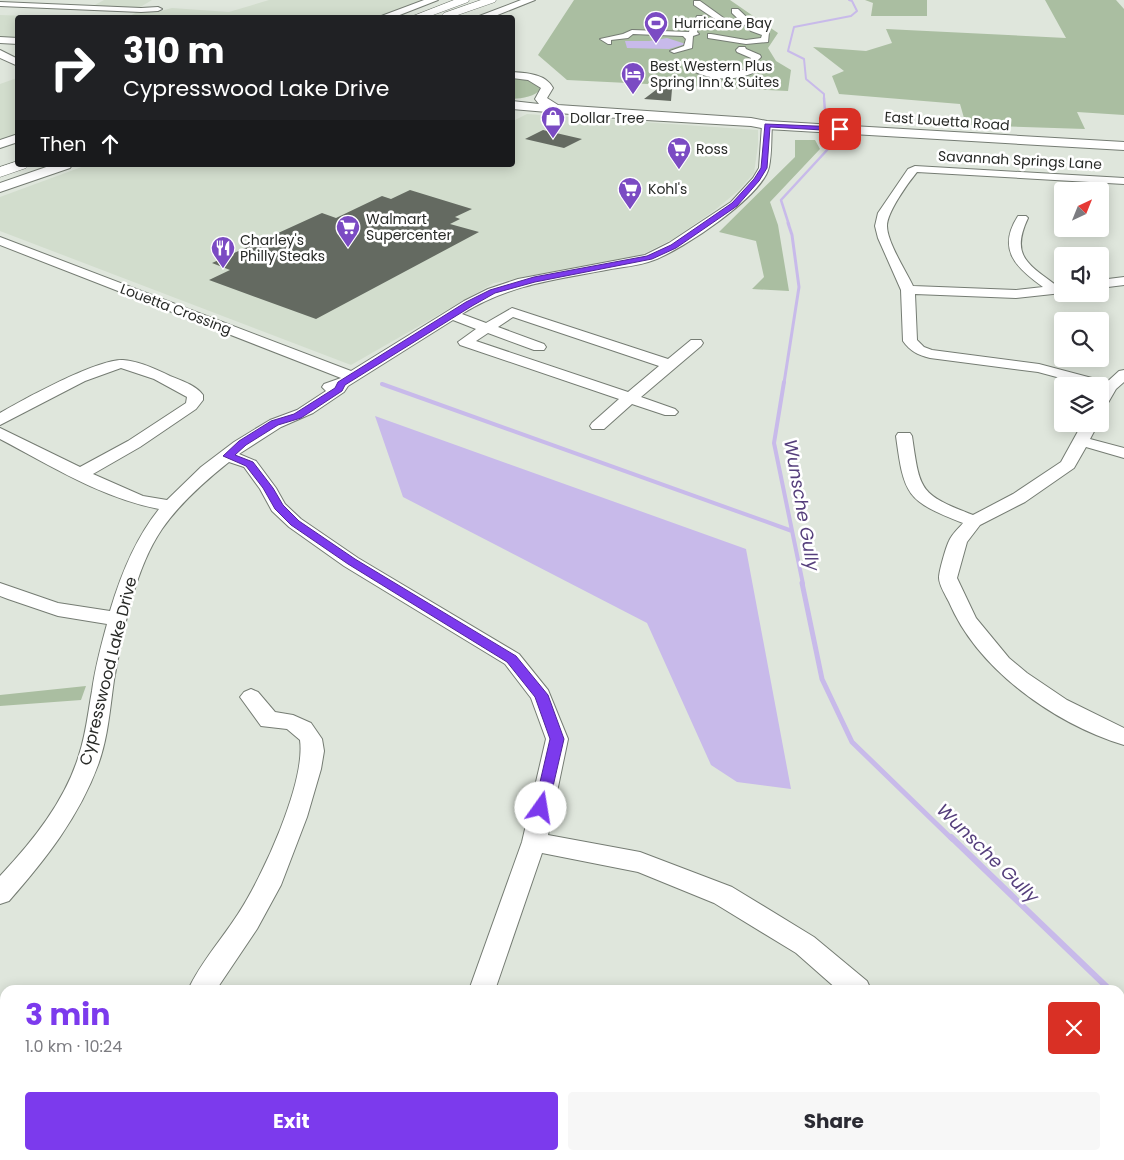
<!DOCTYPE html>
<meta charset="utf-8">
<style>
body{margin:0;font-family:Poppins,sans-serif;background:#f7f7f7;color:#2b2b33;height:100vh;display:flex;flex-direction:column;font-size:19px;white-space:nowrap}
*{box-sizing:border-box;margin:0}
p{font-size:16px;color:#7c7c81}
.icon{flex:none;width:28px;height:28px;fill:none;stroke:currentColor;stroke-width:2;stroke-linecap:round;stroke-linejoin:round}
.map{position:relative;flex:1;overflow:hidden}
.side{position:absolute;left:0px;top:985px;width:1125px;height:175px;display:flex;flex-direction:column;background:#fff;border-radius:15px 15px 0 0;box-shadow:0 2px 12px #0003}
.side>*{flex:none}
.guide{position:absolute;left:15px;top:15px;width:500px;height:152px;border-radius:5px;box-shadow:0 2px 12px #0003;background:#202124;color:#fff;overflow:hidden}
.needle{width:32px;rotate:43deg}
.fabs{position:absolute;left:1054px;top:182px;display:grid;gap:10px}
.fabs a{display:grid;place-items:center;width:55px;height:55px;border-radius:5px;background:#fff;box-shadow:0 2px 12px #0003;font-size:25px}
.pin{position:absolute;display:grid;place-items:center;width:42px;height:42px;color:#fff;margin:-21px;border-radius:10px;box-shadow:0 2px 8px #0006}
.me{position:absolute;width:55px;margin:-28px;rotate:13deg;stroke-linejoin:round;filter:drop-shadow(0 0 4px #0008)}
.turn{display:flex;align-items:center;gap:18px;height:105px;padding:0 25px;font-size:22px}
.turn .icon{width:65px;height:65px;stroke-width:2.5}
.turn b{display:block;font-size:35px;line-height:42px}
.then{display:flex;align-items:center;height:48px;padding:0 25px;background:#0003;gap:10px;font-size:19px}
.round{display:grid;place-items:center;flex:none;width:52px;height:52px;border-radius:5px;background:#f7f7f7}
.headline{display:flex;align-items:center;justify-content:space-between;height:85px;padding:0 25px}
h1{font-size:30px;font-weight:700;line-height:38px;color:#7c3aed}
.action{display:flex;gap:10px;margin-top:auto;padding:10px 25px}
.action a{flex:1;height:58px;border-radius:5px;background:#7c3aed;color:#fff;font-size:20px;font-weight:700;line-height:58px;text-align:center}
.action a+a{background:#f7f7f7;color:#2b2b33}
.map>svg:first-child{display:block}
.built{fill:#d2ddcd}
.green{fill:#aabea1}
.water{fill:#c8baea}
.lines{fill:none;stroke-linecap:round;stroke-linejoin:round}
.stream-far5{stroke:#c8baea;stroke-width:2}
.stream-far4{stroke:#c8baea;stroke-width:2.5}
.stream-far3{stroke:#c8baea;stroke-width:3}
.stream-far2{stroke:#c8baea;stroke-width:4}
.stream-far1{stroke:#c8baea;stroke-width:5}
.stream{stroke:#c8baea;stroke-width:6}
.building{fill:#646a61}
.minor-casing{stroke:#757c73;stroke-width:2}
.major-casing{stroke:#757c73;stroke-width:2}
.highway-casing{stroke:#757c73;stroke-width:1}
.minor{fill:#fff;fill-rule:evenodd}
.major{fill:#fff;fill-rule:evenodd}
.highway{fill:#fff;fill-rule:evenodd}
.route{fill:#7c3aed;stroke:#51269a}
.labels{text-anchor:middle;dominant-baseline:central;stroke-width:5;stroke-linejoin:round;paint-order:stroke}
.far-poi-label{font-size:14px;fill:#282a27;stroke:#fff;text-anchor:start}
.far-street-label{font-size:14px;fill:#282a27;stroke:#fff}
.street-label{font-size:16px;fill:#282a27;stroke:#fff}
.water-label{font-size:18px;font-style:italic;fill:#553f7c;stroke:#fff}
</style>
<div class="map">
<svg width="1124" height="1160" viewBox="0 0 1124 1160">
<rect width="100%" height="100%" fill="#dfe6dc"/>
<!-- built -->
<path class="built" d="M104 0H152L137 9 93 6Z
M269 0H428L375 17 126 18 139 11 157 12 172 8 229 12Z
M0 15 58 17 18 18 17 39 0 38Z
M17 78V135L0 141V84Z
M527 114 758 130V145L754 173 738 191 715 210 673 239 643 254 618 261 494 283 351 365 0 231V197L87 165H512L513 121Z"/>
<!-- green -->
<path class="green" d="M574 0H730L778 33 768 48 776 61 791 70 788 91 567 80 538 55Z
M865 0H927V16H871L873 3Z
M1045 0H1116L1124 9V115L1077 112 1085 129 966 125 960 104 839 94 832 76 844 71 813 47 866 51 892 43 886 29 1066 38Z
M513 77 534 82 541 88C536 97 522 98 513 99Z
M795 140H815L820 149 770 202 778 225 789 291 752 289 764 277 756 241 719 232 795 157Z
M86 686 81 700 0 706V695Z"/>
<!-- water -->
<path class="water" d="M667 38 686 44 669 49 627 48 625 41H649Z
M375 416 746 549 791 789 737 782 711 765 647 623 403 497Z"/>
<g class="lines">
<!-- stream-far5 -->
<path class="stream-far5" d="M824 100V94L806 79 804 59 788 51 794 27 851 16 857 11 852 1 849 0"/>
<!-- stream-far4 -->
<path class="stream-far4" d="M789 225 781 200 828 149 824 98"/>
<!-- stream-far3 -->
<path class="stream-far3" d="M784 383 799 287 792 235 788 223"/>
<!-- stream-far2 -->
<path class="stream-far2" d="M784 382 774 443 803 584
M382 384 792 531"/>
<!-- stream-far1 -->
<path class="stream-far1" d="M802 583 822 679 852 742 952 839"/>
<!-- stream -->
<path class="stream" d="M951 837 1110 990
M1120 1000 1124 1003"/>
</g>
<!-- building -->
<path class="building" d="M673 77 671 101 644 99Z
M543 130 582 139 564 148 525 139Z
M410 190 472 209 455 217 460 219 450 224 479 232 316 319 209 280 230 270 212 263 322 213 336 218 382 196 391 199Z"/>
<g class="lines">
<!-- minor casing -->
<g class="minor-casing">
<path id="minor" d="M694 1H700L725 19 718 21 694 5Z
M0 2 141 8 158 7 162 9 158 11 141 12 0 6Z
M732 9H738L757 27 769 32 768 42 746 44 708 38V34H711L746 40 761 38 762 35 751 31 732 13Z
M697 16H703L711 21 699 25 697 32 699 34 693 36 692 48 674 53 670 51 684 46 686 39 683 36 633 34 628 38 611 40V44H608L600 39 623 34 632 30 689 32 692 22 699 21 696 18Z
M739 47H745L746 49 760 55 761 57 757 61 760 68 759 70C736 83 702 81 683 64L690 62 706 72H729L749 69 751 67 749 61 751 58 737 52 736 50Z
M767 122 772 125C771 138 772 153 769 167 763 196 682 250 654 260 639 266 621 267 606 270 553 280 508 285 462 314L486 323 512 308 668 359 691 340H701L703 343 701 346 641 397 675 409 678 412 675 415H665L632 404 604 429H592L590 426 592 423 619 399 460 345 458 342 476 329 453 320 348 386 344 392 313 413 281 427 239 454 256 461 276 488 285 504 301 519 358 558 519 654 548 690 568 739 548 835 640 852 732 887 814 937 867 981 871 990H838L796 953 714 903 638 872 542 853 495 990H469L522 842 546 739 531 698 505 664 344 566 289 527 272 511 260 489 244 467 229 462C204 482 180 503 162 529 134 570 123 632 114 680 110 708 108 738 98 765 79 817 45 860 9 901L0 904V876C33 841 65 801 79 755 86 734 88 712 92 691 95 668 101 646 107 624L58 616 8 599 0 596V583L58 603 110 611C121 574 135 539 159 509 102 498 51 466 0 439V428L80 467 128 441 186 403 187 397 154 379 121 368 85 381 0 425V413C24 399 97 359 123 360 139 361 156 369 170 376 180 380 196 385 203 395V400L196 409 140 447 93 474 143 496 167 500 201 467 234 442 270 420 297 410 326 391 322 387 324 384 341 378 0 245V237L351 371 464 301 488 289 518 279 645 255 669 243 731 202 753 178 759 168 762 125ZM513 317 659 366 628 392 476 341 488 333 534 350H544L546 347 544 344 498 327Z
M915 166 1124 178V184L917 172C908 183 887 212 887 226 887 242 906 271 913 286L1016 290 1043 287C1015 267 997 249 1018 216H1026L1028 218C1010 256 1028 264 1057 286L1062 285V293L1016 298 915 294 917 340 924 347 932 350 1039 364 1107 382 1119 371 1124 370V382L1116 389 1105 408 1100 410V386H1090L1038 372 930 358C918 355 910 351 903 341L901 290 878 238 875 226 878 213 908 169Z
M1124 277V285L1100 288V280Z
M1082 424H1098L1090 439 1124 448V458L1086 447 1074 468 1025 502 980 525 967 542 957 578 976 618 1009 658 1027 673 1067 700 1124 728V745C1055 724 978 670 949 602 946 596 939 585 939 578 939 571 946 547 949 541 952 534 959 528 963 523 906 501 904 495 896 436L898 433H910L912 436C920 491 919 494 973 515L1013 494 1061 462Z
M251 689 258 692 275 712 293 715 311 723 322 739 324 751 321 769 307 817 281 885 257 929 216 990H188C200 963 222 939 238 914 262 878 306 782 300 740L287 729 261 726 240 697 244 692Z
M33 1155H67L65 1160H31Z
M391 1155H421L419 1160H389Z
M915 1155H945V1160H915Z"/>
</g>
<!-- major casing -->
<g class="major-casing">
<path id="major" d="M424 0H438L392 18H376Z
M521 0H535L490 18H474Z
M0 37 18 38V44L0 43Z
M0 50 18 59V66L0 58Z
M512 72C527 73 546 74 553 88L547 98 558 105 751 118 767 121 1124 142V150L767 129 751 126 629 119 512 109V101L539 104 535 99 541 88 528 80 512 78Z
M18 134V142L0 148V140Z
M52 165H72L70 168 0 192V183Z"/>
</g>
<!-- highway casing -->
<g class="highway-casing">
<path id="highway" d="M454 0H469L468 2 425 18H408Z
M481 0H496L495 2 452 17H444L442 15 444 13Z
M18 161V165H29L26 168 0 177V167Z"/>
</g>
<!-- minor -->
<use href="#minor" class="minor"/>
<!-- major -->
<use href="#major" class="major"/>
<!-- highway -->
<use href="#highway" class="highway"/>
</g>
<!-- route -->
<path class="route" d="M765 124 840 127 843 129 840 131 770 127 767 168 759 181 737 206 676 248 652 259 535 282 495 293 472 306 345 385 342 391 301 418 278 425 246 445 235 455 253 462 273 488 283 505 299 521 355 559 516 656 548 695 564 739 548 808 546 812 541 814 536 812 534 808 550 739 535 697 507 662 348 564 291 525 275 509 263 488 246 466 223 456 239 441 271 421 294 414 335 388 338 382 466 302 490 290 534 277 647 256 671 245 732 203 754 179 761 168Z"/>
<!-- icons -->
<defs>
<g id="stadium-pin" transform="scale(1.25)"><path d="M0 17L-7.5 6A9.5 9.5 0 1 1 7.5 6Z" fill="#7b4bc3" stroke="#fff"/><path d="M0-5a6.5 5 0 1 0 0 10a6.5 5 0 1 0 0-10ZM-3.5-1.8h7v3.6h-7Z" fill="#fff"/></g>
<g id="hotel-pin" transform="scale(1.25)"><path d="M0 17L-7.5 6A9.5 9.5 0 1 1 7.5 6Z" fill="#7b4bc3" stroke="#fff"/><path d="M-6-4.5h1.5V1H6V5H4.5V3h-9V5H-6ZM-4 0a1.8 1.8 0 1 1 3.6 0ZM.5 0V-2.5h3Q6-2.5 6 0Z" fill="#fff"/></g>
<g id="shop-pin" transform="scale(1.25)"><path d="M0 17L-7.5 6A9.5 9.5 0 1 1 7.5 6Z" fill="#7b4bc3" stroke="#fff"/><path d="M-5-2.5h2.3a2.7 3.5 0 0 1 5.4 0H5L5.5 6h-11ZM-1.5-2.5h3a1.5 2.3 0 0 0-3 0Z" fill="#fff"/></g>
<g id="supermarket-pin" transform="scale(1.25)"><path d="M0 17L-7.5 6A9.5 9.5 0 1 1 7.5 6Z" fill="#7b4bc3" stroke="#fff"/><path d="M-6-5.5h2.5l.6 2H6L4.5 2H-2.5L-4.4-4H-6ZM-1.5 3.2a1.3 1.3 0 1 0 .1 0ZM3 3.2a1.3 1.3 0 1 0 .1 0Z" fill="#fff"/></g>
<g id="restaurant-pin" transform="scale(1.25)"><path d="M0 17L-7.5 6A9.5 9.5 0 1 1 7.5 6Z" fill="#7b4bc3" stroke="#fff"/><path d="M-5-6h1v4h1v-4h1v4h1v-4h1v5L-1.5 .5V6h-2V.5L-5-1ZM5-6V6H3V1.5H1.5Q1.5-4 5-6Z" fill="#fff"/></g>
</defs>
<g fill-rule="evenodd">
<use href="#stadium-pin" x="656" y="23"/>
<use href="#hotel-pin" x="633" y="74"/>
<use href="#shop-pin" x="553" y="118"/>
<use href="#supermarket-pin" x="679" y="149"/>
<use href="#supermarket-pin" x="630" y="189"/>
<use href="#supermarket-pin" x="348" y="227"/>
<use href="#restaurant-pin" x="223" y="248"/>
</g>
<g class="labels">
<!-- far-poi labels -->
<g class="far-poi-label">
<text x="674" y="23">Hurricane Bay</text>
<text x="650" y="66">Best Western Plus<tspan x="650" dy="16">Spring Inn &amp; Suites</tspan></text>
<text x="570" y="118">Dollar Tree</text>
<text x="696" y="149">Ross</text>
<text x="648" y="189">Kohl's</text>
<text x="366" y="219">Walmart<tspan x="366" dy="16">Supercenter</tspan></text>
<text x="240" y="240">Charley's<tspan x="240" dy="16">Philly Steaks</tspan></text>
</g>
<!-- far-street labels -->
<g class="far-street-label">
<text transform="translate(947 121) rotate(4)">East Louetta Road</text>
<text transform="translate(1020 160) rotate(3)">Savannah Springs Lane</text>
<text transform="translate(176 309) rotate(21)">Louetta Crossing</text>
</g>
<!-- street labels -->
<g class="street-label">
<text transform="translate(108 671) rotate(-76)">Cypresswood Lake Drive</text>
</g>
<!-- water labels -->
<g class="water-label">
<text transform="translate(802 505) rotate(80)">Wunsche Gully</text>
<text transform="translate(988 853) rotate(44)">Wunsche Gully</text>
</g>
</g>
</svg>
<div class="fabs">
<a><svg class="needle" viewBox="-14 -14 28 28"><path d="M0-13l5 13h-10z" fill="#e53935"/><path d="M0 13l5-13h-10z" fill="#7c7c81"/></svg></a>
<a><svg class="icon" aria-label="sound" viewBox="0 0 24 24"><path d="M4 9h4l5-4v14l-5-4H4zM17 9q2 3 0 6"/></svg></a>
<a><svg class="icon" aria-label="search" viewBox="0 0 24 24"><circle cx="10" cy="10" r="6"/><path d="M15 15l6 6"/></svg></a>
<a><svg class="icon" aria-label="layers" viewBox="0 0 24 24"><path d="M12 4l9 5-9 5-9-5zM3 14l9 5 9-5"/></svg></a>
</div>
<div class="pin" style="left:840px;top:129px;background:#d93025"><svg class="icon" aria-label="arrive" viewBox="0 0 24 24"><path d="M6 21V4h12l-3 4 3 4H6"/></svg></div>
<svg class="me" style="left:541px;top:808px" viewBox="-20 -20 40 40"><circle r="19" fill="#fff"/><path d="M0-13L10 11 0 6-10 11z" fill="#7c3aed"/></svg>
<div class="guide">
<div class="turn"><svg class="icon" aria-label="right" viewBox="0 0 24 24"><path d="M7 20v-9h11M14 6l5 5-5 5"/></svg><div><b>310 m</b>Cypresswood Lake Drive</div></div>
<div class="then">Then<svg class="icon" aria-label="ahead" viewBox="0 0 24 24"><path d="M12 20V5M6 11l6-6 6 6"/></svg></div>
</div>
<section class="side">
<div class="headline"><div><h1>3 min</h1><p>1.0 km · 10:24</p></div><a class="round" style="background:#d93025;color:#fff"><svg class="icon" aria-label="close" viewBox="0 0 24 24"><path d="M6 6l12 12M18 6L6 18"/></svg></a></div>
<div class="action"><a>Exit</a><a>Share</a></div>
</section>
</div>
